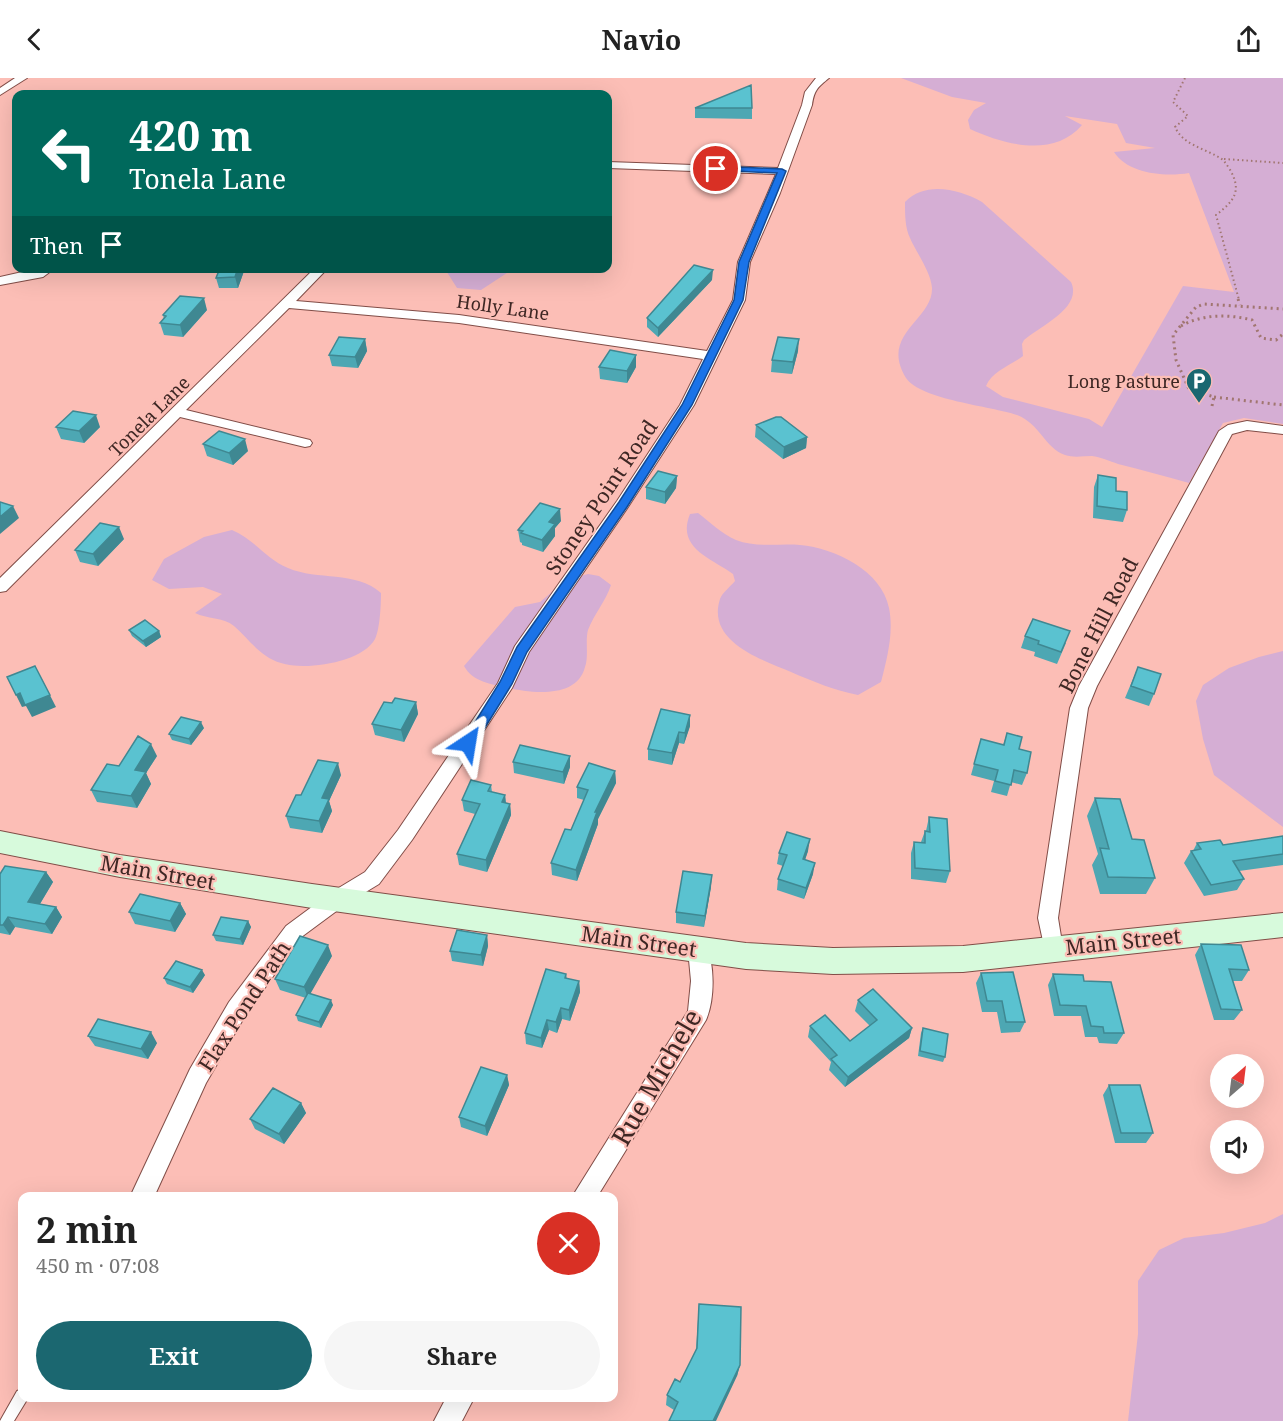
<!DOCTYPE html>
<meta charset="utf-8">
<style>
body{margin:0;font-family:"Noto Serif",serif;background:#f6f6f6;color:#222;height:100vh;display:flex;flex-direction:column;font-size:22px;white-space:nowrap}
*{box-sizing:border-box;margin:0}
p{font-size:20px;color:#767676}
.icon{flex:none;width:33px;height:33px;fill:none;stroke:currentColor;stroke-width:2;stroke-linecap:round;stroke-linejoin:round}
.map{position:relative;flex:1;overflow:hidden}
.details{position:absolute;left:18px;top:1114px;width:600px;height:210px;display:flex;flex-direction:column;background:#fff;border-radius:12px;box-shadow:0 6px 24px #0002}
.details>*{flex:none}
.hud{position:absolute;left:12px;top:12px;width:600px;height:183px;border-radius:12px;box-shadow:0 6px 24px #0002;background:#00695c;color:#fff;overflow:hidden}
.needle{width:39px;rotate:28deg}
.tools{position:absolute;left:1210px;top:976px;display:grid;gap:12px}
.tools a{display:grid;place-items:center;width:54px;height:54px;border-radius:50%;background:#fff;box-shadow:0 6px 24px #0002;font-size:30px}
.pin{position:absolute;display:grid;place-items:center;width:51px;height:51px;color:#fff;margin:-26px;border:3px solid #fff;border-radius:50%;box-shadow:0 2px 6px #0007}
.me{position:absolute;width:66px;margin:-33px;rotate:33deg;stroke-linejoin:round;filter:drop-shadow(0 0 4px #0008)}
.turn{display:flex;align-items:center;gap:21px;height:126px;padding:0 18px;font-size:27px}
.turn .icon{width:78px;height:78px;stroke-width:2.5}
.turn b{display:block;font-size:42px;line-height:51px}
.then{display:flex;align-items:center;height:57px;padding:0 18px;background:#0003;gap:12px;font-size:22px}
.round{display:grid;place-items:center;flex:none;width:63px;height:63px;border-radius:32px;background:#f6f6f6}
.overview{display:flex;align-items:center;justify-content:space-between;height:102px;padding:0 18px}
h1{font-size:36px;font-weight:700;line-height:45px}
.primary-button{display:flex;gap:12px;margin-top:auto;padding:12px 18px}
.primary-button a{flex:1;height:69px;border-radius:36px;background:#1b6770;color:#fff;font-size:24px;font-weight:700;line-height:69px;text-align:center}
.primary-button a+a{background:#f6f6f6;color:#222}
header{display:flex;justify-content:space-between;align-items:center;height:78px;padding:0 18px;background:#fff;font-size:27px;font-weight:700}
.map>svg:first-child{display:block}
.green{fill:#d5aed4}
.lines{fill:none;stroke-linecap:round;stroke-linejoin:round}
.lane-casing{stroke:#814d47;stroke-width:2}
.street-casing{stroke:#814d47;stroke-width:2}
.secondary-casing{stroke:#814d47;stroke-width:2}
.path-far1{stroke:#a17670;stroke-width:2;stroke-dasharray:1.5 3;stroke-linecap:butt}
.path{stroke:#a17670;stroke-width:3;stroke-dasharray:2 4;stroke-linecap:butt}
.lane{fill:#fff;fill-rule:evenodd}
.street{fill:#fff;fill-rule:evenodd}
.secondary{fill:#d7fadc;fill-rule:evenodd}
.wall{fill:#4da7b3}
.shaded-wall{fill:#3f8892}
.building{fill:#5ac2d0;stroke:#3f8892;stroke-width:1.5}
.route{fill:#1a73e8;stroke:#114b97;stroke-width:1.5}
.labels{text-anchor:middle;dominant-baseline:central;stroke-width:4.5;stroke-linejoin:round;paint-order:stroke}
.far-street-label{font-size:18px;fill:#3e2724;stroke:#fcbeb6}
.far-poi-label{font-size:18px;fill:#3e2724;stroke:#fcbeb6;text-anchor:end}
.street-label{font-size:21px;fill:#3e2724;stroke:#fcbeb6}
.near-street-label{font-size:26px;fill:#3e2724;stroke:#fcbeb6}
</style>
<header><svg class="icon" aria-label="back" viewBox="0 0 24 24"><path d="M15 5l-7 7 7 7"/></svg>Navio<svg class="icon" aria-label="share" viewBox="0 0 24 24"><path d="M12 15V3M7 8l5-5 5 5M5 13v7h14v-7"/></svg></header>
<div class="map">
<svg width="1283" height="1343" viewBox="0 0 1283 1343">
<rect width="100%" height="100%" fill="#fcbeb6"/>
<!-- green -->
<path class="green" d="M901 0H1283V346L1244 340 1223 345 1189 405C1165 398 1142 392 1118 386 1110 383 1100 379 1092 378 1083 378 1074 380 1065 377 1045 370 1040 346 1017 337 991 328 921 322 906 300 879 256 933 242 932 210 931 194 916 174 910 160 905 150 905 136 905 124 925 103 959 111 982 124L1071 204C1083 230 1040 248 1024 262L1022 266 1023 278C1010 288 992 293 986 308L1003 319 1089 341 1102 349 1183 208 1234 214 1189 95C1165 99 1128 96 1114 74L1155 70 1126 65 1117 46 1065 38 1082 47C1054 80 1005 67 970 51L968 42 974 32 986 25 952 19Z
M445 191H513L481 212 457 210Z
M698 435C710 444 722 456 736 462 756 470 780 465 800 467 835 470 882 493 889 530 894 554 887 581 881 604L858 617C834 612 814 604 791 594 763 582 706 564 720 521 722 515 731 508 735 503L733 496C711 480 676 470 690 436Z
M232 452C254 461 266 481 288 490 318 503 355 492 381 515 381 526 380 551 375 561 362 585 304 593 281 585 260 579 249 561 234 548 223 539 207 541 195 535L222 516 203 509 169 511 152 502 164 481 204 459Z
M588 496 599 498 611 507C606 523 594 536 588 552 585 563 589 578 585 589 577 621 532 615 508 610 491 606 473 604 464 588L515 529 540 524 566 502Z
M1283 573V749L1214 697 1203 661 1196 623 1203 607 1229 590 1259 579Z
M1283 1136V1343H1128L1138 1256V1203L1159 1172 1184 1160 1224 1155 1265 1145Z"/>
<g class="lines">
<!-- lane casing -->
<g class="lane-casing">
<path id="lane" d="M22 1311V1320H28L14 1343H0L17 1313Z"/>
</g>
<!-- street casing -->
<g class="street-casing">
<path id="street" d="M15 0H27L0 17V10Z
M816 0H829C818 9 814 12 812 27L780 115 750 184 745 222 694 327 628 429 529 574 512 610 412 762 379 806 346 826 300 860 245 938 206 1005 154 1119H130L190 991 229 924 286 848 332 814 365 794 398 752 498 605 515 568 617 423 680 327 703 281 459 245 289 230 186 332 310 362 312 365 310 368 305 369 180 339 6 513 0 514V500L315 190H328L296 223 459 237 707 273 733 222 738 184 776 96 608 90V84L778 90 802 27 805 14Z
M40 190H55L43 199 0 207V199Z
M1247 343 1283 348V356L1247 352 1232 356 1097 608 1088 630 1058 840 1063 871 1060 877 1053 880 1046 877 1038 840 1070 630 1079 608 1219 353 1228 347Z
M698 862 705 865C715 885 715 921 706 942L597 1119H572L688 933 691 903 688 871 691 865Z
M446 1320H474L462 1343H434Z"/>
</g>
<!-- secondary casing -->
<g class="secondary-casing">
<path id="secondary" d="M0 753 120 777 312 806 746 865 833 870 963 868 1283 835V859L963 894 833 896 746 891 312 830 120 799 0 775Z"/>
</g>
<!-- path-far1 -->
<path class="path-far1" d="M1185 0 1173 24 1188 38 1175 49C1183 67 1204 70 1220 80 1224 82 1226 86 1229 90 1243 113 1234 123 1216 137L1239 222
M1224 81 1283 85"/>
<!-- path -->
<path class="path" d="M1238 221 1240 227
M1181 248C1202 236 1229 236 1252 242L1261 260 1276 262 1283 256
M1214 319 1283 327
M1212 328 1214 319 1189 311 1176 282 1173 257 1196 229 1204 226 1283 231"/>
<!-- lane -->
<use href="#lane" class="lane"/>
<!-- street -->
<use href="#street" class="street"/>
<!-- secondary -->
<use href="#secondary" class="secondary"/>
</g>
<!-- wall -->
<path class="wall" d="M695 30H752V41L695 40Z
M220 190H243L244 193 238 210H219L216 200Z
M712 202 658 259 647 249V240Z
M207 232 183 259 164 257 160 245 164 241 163 237Z
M365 261 367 273 358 290 332 288 329 277Z
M798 273 792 296 771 294 772 282Z
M599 289H636L627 305 600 301Z
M756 347 807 359 806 370 783 381 755 359Z
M56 349H100L84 365 61 361Z
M203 366 248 373 233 387 207 378Z
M1098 397 1116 413 1127 432 1123 444 1093 440 1094 409Z
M677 398 676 410 665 426 646 421V409Z
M561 443 555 450V458L543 474 522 467V465L520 464 518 452Z
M124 461 98 488 80 484 75 472Z
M129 552 159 553 161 559 146 569 132 558Z
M1025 558 1066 565 1057 586 1034 578 1035 574 1021 570Z
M1138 589 1154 616 1149 628 1125 620Z
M416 624 418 636 404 664 375 657 372 646 392 625Z
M690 637V648L684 666 679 665 672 687 648 682V671Z
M204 650 191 667 172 662 169 656Z
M1007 655 1019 671 1027 695 1022 707 1011 704 1007 718 991 714 994 703 971 697 981 661 1003 667Z
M157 678 146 695 151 706 137 730 97 724 91 712 119 688Z
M570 678V689L564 706 514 695 513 684Z
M615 693 616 705 598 741V746L577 803 552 797 551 785 571 752 584 722 577 720V709Z
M341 697 329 723 332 733 322 755 290 750 286 738 301 717Z
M491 707 492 714 505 717 506 725 510 726 511 737 487 794 459 787 457 776 475 736 464 733 462 722Z
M1095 720 1132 761 1155 800 1146 816H1100L1092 787 1098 776 1087 738Z
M929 739 950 793 946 805 911 801V775L914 764H921L925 753H926Z
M1283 758V787L1239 793 1244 801 1237 812 1204 818 1184 785 1191 773H1193L1197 765 1223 767Z
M808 773 805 782 813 796 804 821 777 812 778 801 783 788 777 786 779 775Z
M46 794 53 804 40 826 56 829 62 839 52 856 15 849 10 857 0 855V796Z
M711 809 704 849 676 845V834Z
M180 825 186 836 175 854 135 846 129 834Z
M248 843 251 849 243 867 216 863 213 857Z
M487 857 488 868 483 888 452 883 450 873Z
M1201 866 1249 892 1242 903H1233L1242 932 1234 942H1214L1195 877Z
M332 878 310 915 333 927 321 950 298 943 296 937 306 920 280 912 275 901Z
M981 895 1025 944 1020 954 1001 955 997 934H982L976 905Z
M566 896 567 901 579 903 580 914 570 943 562 941 557 955 549 952 542 970 526 966 525 955Z
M1053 896 1084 903 1124 955 1117 966 1099 965 1097 959H1085L1081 938H1054L1048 907Z
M205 897 193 915 167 906 164 900Z
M858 922 912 950 909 960 845 1009 829 992 831 984 808 959 810 948 850 963 870 948 855 933Z
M923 950 945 979 943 984 918 978 921 955Z
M88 958 157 965 148 981 95 968Z
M507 997 509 1007 487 1058 461 1049 459 1039Z
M1109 1007 1153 1055 1146 1065H1115L1103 1017Z
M301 1025 306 1035 284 1066 255 1051 250 1041Z
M699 1226 740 1287 737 1298 674 1332 666 1327 667 1317 680 1304 696 1272Z"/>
<!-- shaded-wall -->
<path class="shaded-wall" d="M238 190H243L244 193 238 210 235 199Z
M713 192 712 202 658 259V250Z
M204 220 207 232 183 259 180 247Z
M365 261 367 273 358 290 355 279Z
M799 261 798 273 792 296 793 284Z
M636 277V289L627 305V293Z
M96 337 100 349 84 365 79 353Z
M807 359 806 370 783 381 784 369Z
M245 361 248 373 233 387 229 375Z
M677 398 676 410 665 426V414Z
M13 428 19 440 0 456V439Z
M560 431 561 443 555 450V458L543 474 542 462 549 444Z
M119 449 124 461 98 488 93 476Z
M159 553 161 559 146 569 143 563Z
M35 588 56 629 32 639 26 628 22 629 16 617Z
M416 624 418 636 404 664 401 652Z
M690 637V648L684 666 685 655Z
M201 644 204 650 191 667 189 661Z
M679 654V665L672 687V675Z
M151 666 157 678 146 695 151 706 137 730 131 718 135 692Z
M570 678V689L564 706 563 694Z
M338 685 341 697 329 723 332 733 322 755 319 743 322 720Z
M615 693 616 705 598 741V746L577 803 576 792 595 734Z
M505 717 506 728 502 724Z
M510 726 511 737 487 794 486 782Z
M810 761 808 773 801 793 803 781Z
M815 785 813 796 804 821 806 810Z
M46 794 53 804 35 834 28 824Z
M712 797 711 809 704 849 705 838Z
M180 825 186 836 175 854 170 843Z
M56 829 62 839 52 856 45 846Z
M8 839 15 849 10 857 3 847Z
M248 843 251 849 243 867 240 861Z
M487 857 488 868 483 888 481 877Z
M328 867 332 878 308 920 304 909Z
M202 892 205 897 193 915 190 909Z
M579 903 580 914 570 943 569 932Z
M331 922 333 927 321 950 319 944Z
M561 930 562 941 557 955 556 944Z
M547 942 549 952 542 970 541 960Z
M912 950 909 960 845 1009 848 999Z
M151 954 157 965 148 981 141 971Z
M507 997 509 1007 487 1058 485 1048Z
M301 1025 306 1035 284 1066 279 1056Z
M740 1287 737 1298 716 1343H713Z"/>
<!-- building -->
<path class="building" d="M751 7 752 30H695Z
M694 187 713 192 658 250 647 240Z
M220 190H238L235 199 216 200Z
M180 218 204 220 180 247 160 245 166 238 163 237Z
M339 259 365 261 355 279 329 277Z
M778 259 799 261 793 284 772 282Z
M610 272 636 277 627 293 599 289Z
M73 333 96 337 79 353 56 349Z
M776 339H781L807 359 784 369 756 347Z
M219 353 245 361 229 375 203 366Z
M658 393 677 398 665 414 646 409Z
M1098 397 1116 400V413L1127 414V432L1097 428Z
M0 424 13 428 0 439Z
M540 425 560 431 549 444 555 446 542 462 521 455 523 453 518 452Z
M100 445 119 449 93 476 75 472Z
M1033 541 1070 553 1061 574 1038 566 1039 563 1025 558Z
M145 542 159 553 143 563 129 552Z
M35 588 50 617 25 627 20 615 16 617 7 599Z
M1138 589 1161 596 1154 616 1131 608Z
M395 620 416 624 401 652 372 646 384 624 392 625Z
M661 631 690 637 685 655 679 654 672 675 648 671Z
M181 639 201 644 189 661 169 656Z
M1007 655 1022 659 1019 671 1031 674 1027 695 1014 692 1011 707 995 703 998 692 974 686 981 661 1004 667Z
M138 658 151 666 135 692 146 694 131 718 91 712 107 686 119 688Z
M520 667 570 678 563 694 513 684Z
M318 682 338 685 322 720 329 721 319 743 286 738 296 717H301Z
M589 685 615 693 595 734H597L576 792 551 785 565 751 571 752 588 712 577 709Z
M471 702 491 707 488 713 505 717 502 724 510 726 486 782 457 776 480 726 462 722Z
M1095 720 1120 721 1132 761 1144 762 1155 800 1108 799 1100 770 1109 771Z
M929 739 947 741 950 793 915 790 914 764 925 765V753L930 754Z
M787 754 810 761 803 781 815 785 806 810 778 801 787 777 779 775Z
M1283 758V776L1233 783 1244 801 1211 807 1191 773 1201 771 1197 765 1220 762 1223 767Z
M5 788 46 794 28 824 56 829 45 846 8 839 3 847H0V796Z
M683 793 712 797 705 838 676 834Z
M140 816 180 825 170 843 129 834Z
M221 839 248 843 240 861 213 857Z
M457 852 487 857 481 877 450 873Z
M300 858 328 867 304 909 275 901Z
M1201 866 1241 867 1249 892 1229 891 1242 932 1221 931Z
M176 883 202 892 190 909 164 900Z
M546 891 566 896 565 900 579 903 569 932 561 930 556 944 547 942 541 960 525 955Z
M1013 894 1025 944H1006L1002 923H987L981 895Z
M1053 896 1083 897 1084 903 1111 904 1124 955H1104L1103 949 1091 948 1086 928 1060 927Z
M873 911 912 950 848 999 831 981 837 977 810 948 825 937 850 963 877 942 858 922Z
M308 915 331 922 319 944 296 937Z
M98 941 151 954 141 971 88 958Z
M923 950 948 956 945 979 920 973Z
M481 989 507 997 485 1048 459 1039Z
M1109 1007H1140L1153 1055H1121Z
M273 1010 301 1025 279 1056 250 1041Z
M699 1226 741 1229 740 1287 713 1343H669L678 1324 667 1317 675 1301 680 1304 697 1270Z"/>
<!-- route -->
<path class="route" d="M716 88 782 91 786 93 749 184 743 222 692 327 627 429 527 574 512 606 473 669H464L462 665 500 604 517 569 619 424 682 327 734 222 739 184 777 95 714 92V89Z"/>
<!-- icons -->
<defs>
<g id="parking-pin" transform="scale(1.35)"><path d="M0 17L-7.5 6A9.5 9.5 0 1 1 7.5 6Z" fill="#1b6770" stroke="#fcbeb6"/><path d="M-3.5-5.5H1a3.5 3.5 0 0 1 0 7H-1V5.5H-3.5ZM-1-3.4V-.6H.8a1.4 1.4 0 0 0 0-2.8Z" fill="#fff"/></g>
</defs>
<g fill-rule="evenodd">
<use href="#parking-pin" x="1199" y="303"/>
</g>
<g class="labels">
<!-- far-street labels -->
<g class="far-street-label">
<text transform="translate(503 229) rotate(8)">Holly Lane</text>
<text transform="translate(149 338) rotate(-45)">Tonela Lane</text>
</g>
<!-- far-poi labels -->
<g class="far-poi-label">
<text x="1180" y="303">Long Pasture</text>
</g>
<!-- street labels -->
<g class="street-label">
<text transform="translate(601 419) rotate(-56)">Stoney Point Road</text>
<text transform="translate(1098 547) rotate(-63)">Bone Hill Road</text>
<text transform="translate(158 794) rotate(10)">Main Street</text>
<text transform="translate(639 863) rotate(8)">Main Street</text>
<text transform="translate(1123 863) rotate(-6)">Main Street</text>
<text transform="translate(244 928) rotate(-57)">Flax Pond Path</text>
</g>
<!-- near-street labels -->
<g class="near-street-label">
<text transform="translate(656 999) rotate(-60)">Rue Michele</text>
</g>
</g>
</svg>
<div class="tools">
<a><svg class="needle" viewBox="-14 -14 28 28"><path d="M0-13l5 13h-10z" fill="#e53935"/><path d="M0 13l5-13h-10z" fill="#767676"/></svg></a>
<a><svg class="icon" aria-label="sound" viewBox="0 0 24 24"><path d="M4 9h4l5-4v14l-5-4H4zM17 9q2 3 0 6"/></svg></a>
</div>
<div class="pin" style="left:716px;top:91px;background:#d93025"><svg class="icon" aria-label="arrive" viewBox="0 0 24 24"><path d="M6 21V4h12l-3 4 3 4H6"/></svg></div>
<svg class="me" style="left:468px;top:665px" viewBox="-20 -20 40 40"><path d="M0-17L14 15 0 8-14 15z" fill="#1a73e8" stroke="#fff" stroke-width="4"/></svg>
<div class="hud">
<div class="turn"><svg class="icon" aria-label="left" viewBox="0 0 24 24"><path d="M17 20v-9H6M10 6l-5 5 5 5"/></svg><div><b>420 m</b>Tonela Lane</div></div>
<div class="then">Then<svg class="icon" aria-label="arrive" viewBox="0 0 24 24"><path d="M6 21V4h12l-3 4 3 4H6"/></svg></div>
</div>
<section class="details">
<div class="overview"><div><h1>2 min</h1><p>450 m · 07:08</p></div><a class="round" style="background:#d93025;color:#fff"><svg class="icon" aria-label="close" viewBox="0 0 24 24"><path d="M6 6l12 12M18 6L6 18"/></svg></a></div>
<div class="primary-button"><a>Exit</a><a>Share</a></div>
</section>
</div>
